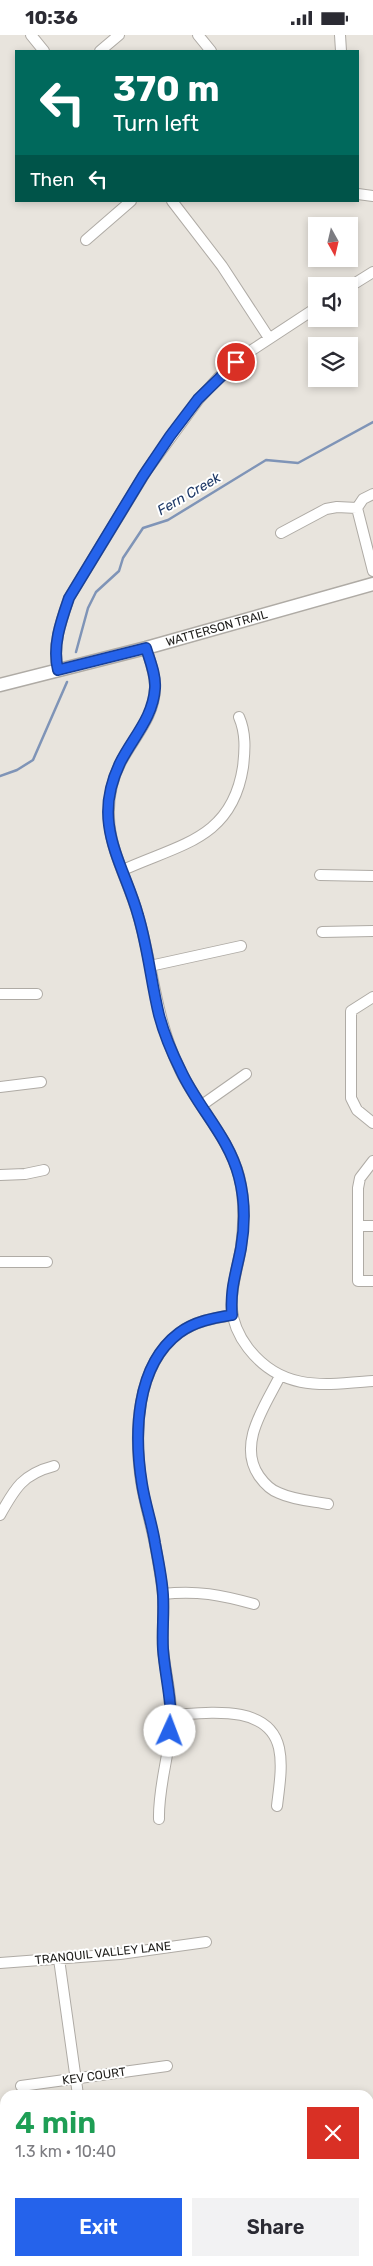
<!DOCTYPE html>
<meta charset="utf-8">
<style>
body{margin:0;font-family:Rubik,sans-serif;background:#f2f2f3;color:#2b2b33;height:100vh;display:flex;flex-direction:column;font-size:19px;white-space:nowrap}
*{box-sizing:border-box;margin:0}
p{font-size:16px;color:#7c7c81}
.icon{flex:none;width:28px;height:28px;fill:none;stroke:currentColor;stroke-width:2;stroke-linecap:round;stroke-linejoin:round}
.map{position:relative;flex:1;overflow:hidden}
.sheet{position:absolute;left:0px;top:2055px;width:374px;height:176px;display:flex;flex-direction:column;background:#fff;border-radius:15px 15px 0 0;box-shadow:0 2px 8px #0003}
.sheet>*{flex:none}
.guide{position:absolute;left:15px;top:15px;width:344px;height:152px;border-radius:0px;box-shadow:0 2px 8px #0003;background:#00695c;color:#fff;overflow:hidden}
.needle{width:32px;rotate:172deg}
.controls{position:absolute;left:308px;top:182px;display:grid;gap:10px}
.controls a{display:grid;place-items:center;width:50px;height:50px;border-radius:0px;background:#fff;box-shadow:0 2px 8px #0003;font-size:25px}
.pin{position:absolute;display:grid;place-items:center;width:42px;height:42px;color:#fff;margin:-21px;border:2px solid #fff;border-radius:50%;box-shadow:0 1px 5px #0007}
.me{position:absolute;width:55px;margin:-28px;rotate:2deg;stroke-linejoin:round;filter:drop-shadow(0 0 4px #0008)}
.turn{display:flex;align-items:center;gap:18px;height:105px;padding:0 15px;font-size:22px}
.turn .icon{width:65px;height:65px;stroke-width:2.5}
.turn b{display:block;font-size:35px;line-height:42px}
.then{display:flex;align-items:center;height:48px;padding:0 15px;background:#0003;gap:10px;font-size:19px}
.round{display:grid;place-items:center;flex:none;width:52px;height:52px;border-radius:0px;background:#f2f2f3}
.overview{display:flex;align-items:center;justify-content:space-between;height:85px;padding:0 15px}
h1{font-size:30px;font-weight:600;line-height:38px;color:#1e9e55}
.cta{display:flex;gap:10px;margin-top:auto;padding:10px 15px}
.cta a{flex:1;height:58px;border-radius:0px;background:#2563eb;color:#fff;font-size:20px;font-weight:600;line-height:58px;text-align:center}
.cta a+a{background:#f2f2f3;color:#2b2b33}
.status{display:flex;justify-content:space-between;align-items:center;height:35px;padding:0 25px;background:#fff;direction:ltr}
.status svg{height:14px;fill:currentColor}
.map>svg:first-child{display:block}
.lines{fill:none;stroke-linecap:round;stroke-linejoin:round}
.stream{stroke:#7f94b7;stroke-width:2.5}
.minor-casing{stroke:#afaba5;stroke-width:12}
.major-casing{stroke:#afaba5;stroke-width:15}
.minor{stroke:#fff;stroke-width:10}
.major{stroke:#fff;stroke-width:12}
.route-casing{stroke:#184099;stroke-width:12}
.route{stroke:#2563eb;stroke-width:9}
.labels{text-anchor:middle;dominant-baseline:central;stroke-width:4;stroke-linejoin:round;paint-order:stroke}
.street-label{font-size:12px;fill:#1f1e1b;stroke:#fff}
.water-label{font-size:14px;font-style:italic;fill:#1e3967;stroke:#fff}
</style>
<div class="status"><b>10:36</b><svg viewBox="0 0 49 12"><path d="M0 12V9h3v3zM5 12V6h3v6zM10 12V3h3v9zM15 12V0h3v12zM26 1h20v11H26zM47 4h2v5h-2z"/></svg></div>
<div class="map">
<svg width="373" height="2231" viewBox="0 0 373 2231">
<rect width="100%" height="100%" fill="#e8e4dd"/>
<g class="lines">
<!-- stream -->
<path class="stream" d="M76 617 88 573 96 557 119 536 123 523 143 493 168 485 266 425 298 428 373 387
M0 741 17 735 33 725 67 647"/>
<!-- minor casing -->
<g class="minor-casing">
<path id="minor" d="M31 0 44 16
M198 0 211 16
M340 0 341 16
M100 16 119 0
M358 159 373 161
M172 166 222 231 269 303
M86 205 131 166
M349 252 373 237
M357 473 373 536
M281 498 326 474 337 472 357 473 363 464 373 459
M146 613C150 625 155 639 155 652 155 682 134 702 121 727 112 744 108 764 109 783 110 816 129 848 138 880 154 935 155 984 181 1037 199 1073 228 1102 239 1141 245 1164 244 1188 241 1212 235 1250 220 1276 248 1313 282 1357 324 1350 373 1346
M58 635C52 611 61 586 69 563L147 435 199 364 218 343 252 315 316 273
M123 835C180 809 232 804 243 732 245 715 246 698 239 682
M320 840 373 841
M322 897 373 896
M150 931 241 911
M0 959H37
M373 962 351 976V1063L357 1075 373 1088
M0 1052 41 1047
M202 1070 246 1039
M373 1126 360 1143 358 1153V1246H373
M0 1140 25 1139 44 1135
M358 1191H373
M0 1227H47
M280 1341C265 1371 237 1409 259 1441 264 1448 270 1455 279 1458 294 1465 312 1466 328 1469
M0 1480C15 1453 23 1439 54 1431
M163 1559C197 1555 221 1560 254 1569
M171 1680C206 1678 269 1668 279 1713 283 1731 279 1753 277 1771
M159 1784C158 1748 172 1714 171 1678 171 1657 165 1636 163 1614 162 1597 164 1579 163 1561 162 1547 159 1533 157 1520 153 1495 145 1471 141 1446 134 1397 136 1331 179 1298 195 1286 214 1283 233 1280
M59 1924 78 2060
M0 1928 120 1919 206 1907
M21 2051 167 2031
M101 2226 102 2231"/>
</g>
<!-- major casing -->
<g class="major-casing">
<g id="major">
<path id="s1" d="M0 650 146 613 373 549"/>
</g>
</g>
<!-- minor -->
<use href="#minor" class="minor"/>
<!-- major -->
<use href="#major" class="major"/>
</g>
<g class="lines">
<!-- route casing -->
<g class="route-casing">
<path id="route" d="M170 1696C173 1668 165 1642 163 1614 162 1596 164 1578 163 1560 162 1543 158 1525 155 1508 152 1488 145 1469 142 1449 134 1400 135 1331 179 1298 195 1286 214 1283 232 1280 230 1253 236 1239 241 1213 245 1190 245 1165 239 1142 229 1102 198 1073 181 1036 172 1018 164 999 159 980 151 947 148 913 138 880 130 850 113 821 109 790 106 769 111 747 120 728 133 702 153 683 155 653 156 640 150 626 146 613L58 635C52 611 61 586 69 563L143 441 170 401 198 364 236 327"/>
</g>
<!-- route -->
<use href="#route" class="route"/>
</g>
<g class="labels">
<!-- street labels -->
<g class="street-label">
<text stroke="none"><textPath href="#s1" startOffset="224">WATTERSON TRAIL</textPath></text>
<text transform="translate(103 1918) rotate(-6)">TRANQUIL VALLEY LANE</text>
<text transform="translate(94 2041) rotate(-8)">KEV COURT</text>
</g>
<!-- water labels -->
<g class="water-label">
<text transform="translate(189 459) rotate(-30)">Fern Creek</text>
</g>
</g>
</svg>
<div class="controls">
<a><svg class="needle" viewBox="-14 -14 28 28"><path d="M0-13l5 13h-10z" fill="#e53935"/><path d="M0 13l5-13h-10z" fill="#7c7c81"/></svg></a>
<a><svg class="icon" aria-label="sound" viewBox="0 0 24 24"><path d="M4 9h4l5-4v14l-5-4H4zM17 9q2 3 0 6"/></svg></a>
<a><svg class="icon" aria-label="layers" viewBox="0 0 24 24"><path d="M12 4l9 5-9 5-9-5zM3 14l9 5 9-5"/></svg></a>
</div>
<div class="pin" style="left:236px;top:327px;background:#d93025"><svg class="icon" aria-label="arrive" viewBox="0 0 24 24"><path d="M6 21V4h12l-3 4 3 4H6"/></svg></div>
<svg class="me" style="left:170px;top:1696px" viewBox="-20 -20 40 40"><circle r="19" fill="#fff"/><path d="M0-13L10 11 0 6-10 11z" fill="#2563eb"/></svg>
<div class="guide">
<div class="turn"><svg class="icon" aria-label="left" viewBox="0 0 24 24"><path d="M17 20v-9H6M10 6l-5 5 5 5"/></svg><div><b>370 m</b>Turn left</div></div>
<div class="then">Then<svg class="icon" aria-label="left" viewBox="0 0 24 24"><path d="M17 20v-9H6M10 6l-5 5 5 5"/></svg></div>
</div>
<section class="sheet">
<div class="overview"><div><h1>4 min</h1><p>1.3 km · 10:40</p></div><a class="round" style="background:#d93025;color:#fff"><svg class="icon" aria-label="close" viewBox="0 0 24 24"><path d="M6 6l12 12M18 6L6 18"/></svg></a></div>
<div class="cta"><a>Exit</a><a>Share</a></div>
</section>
</div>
